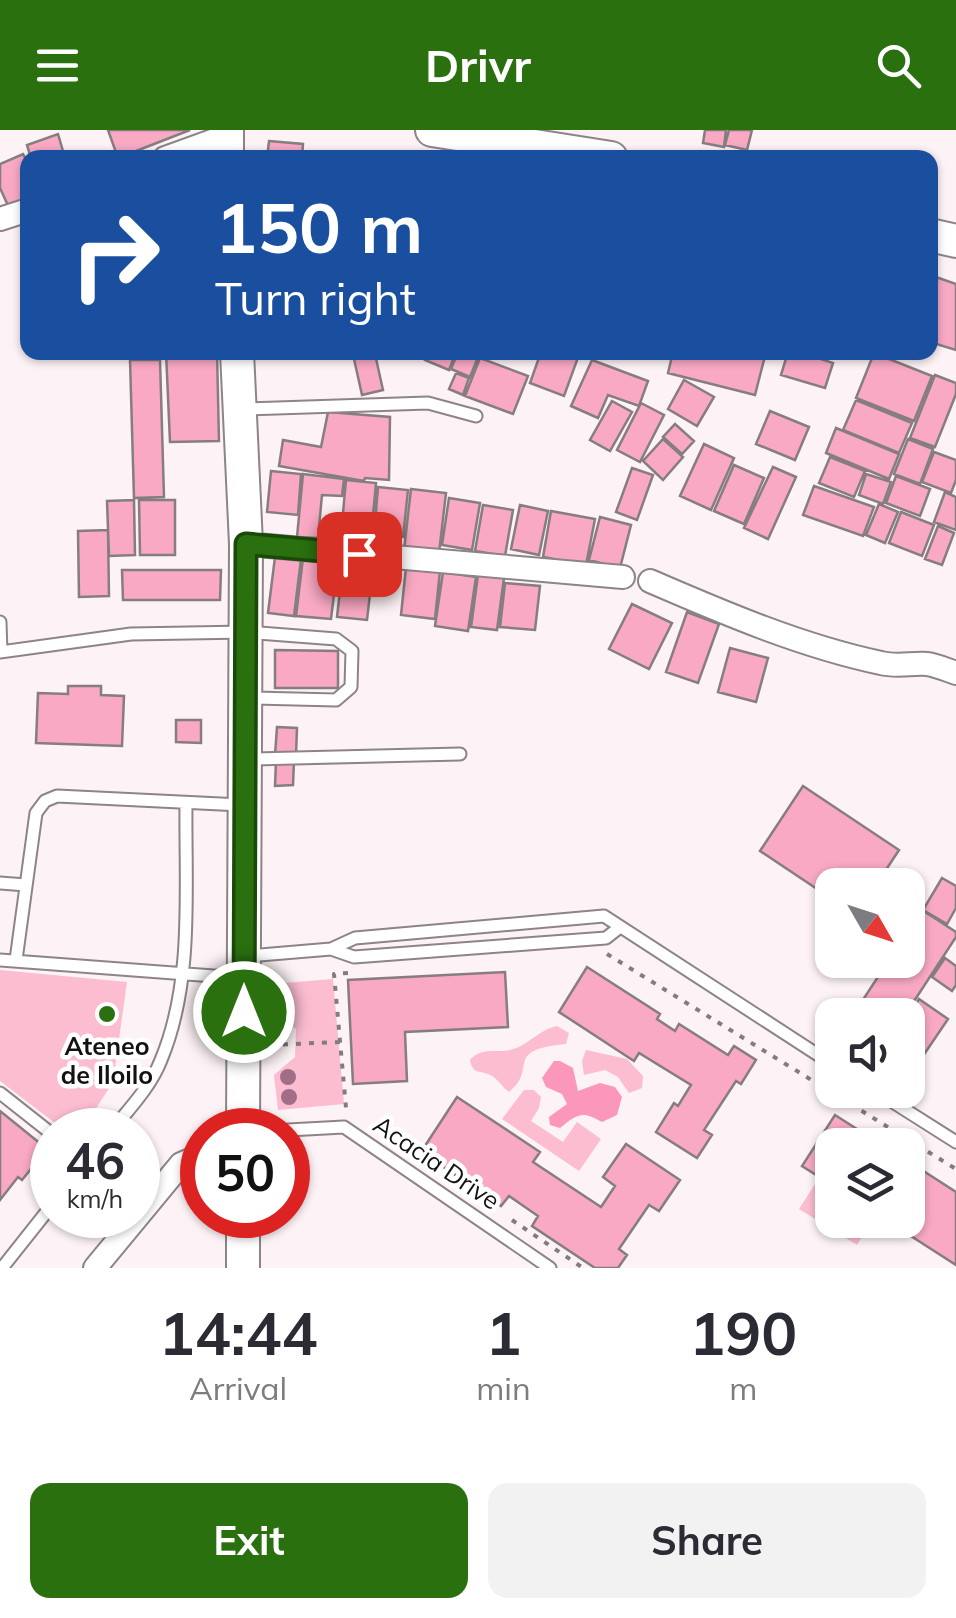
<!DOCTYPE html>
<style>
body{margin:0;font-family:Mulish,sans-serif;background:#f2f2f3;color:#2b2b33;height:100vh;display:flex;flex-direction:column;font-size:38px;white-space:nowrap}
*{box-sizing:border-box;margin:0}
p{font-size:32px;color:#7c7c81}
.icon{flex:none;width:55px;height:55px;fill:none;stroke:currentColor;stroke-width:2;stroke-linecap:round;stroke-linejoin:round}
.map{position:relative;height:1138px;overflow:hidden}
.sheet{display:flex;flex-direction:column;background:#fff;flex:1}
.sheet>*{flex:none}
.hud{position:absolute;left:20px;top:20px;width:918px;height:210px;border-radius:20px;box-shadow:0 2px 8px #0004;background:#1a4fa0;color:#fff;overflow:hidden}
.needle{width:65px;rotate:129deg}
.buttons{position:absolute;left:815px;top:738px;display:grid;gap:20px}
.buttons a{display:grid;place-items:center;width:110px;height:110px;border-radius:20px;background:#fff;box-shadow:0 2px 8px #0004;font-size:50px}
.speed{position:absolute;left:30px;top:978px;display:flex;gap:20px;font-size:50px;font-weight:700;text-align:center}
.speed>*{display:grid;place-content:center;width:130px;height:130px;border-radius:50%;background:#fff;box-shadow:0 2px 8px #0004;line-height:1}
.speed small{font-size:25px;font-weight:400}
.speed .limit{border:15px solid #d22;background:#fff;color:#111}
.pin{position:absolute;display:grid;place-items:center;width:85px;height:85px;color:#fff;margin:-42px;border-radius:20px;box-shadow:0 5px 15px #0006}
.me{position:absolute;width:110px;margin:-55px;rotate:0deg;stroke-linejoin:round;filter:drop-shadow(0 0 8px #0008)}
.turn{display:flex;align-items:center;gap:35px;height:210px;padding:0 30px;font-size:45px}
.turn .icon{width:130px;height:130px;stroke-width:2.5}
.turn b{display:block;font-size:70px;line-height:85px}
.eta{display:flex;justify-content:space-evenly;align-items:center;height:170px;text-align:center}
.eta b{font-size:60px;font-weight:700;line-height:70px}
.cta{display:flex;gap:20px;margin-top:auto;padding:20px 30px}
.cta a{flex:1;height:115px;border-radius:20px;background:#2a700f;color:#fff;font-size:40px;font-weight:700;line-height:115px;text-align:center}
.cta a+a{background:#f2f2f3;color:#2b2b33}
header{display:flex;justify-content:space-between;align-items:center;height:130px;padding:0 30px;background:#2a700f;color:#fff;font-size:45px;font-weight:700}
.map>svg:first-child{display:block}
.green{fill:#fcbdd1}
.water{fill:#fa97ba}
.building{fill:#f9a9c4;stroke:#867d7f;stroke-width:2.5}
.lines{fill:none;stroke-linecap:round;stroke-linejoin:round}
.lane-casing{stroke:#8d8487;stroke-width:15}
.street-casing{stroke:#8d8487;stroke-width:26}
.secondary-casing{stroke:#8d8487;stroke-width:36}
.path{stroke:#837c7e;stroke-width:4;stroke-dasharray:5 8;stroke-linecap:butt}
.lane{stroke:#fff;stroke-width:11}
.street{stroke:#fff;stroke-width:22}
.secondary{stroke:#fff;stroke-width:32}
.tree{fill:#a26d87}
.route-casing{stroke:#1b490a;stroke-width:25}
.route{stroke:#2a700f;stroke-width:18}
.poi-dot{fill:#2a700f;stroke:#fff;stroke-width:4}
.labels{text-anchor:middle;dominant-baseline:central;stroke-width:9;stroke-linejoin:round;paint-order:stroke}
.poi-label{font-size:25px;font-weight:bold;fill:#141112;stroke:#fff}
.street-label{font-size:25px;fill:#141112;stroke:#fff}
</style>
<header><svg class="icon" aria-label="menu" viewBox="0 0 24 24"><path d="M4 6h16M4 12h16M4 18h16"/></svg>Drivr<svg class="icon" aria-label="search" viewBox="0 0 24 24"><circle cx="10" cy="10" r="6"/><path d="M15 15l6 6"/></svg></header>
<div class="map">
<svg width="956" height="1138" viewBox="0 0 956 1138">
<rect width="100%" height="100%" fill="#fdf2f5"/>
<!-- green -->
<path class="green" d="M0 840 127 852 113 952 82 1000H64L0 951Z
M333 849 344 974 278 980 274 945 295 927 296 899 275 884 272 854Z
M557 896 569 903 566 914C502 920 539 938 509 962 503 958 499 950 492 946 480 939 473 946 470 930 481 917 495 923 510 920 528 916 538 900 557 896Z
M586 920 627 929 643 946 642 958 629 963 618 947 605 940 584 945 582 931Z
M524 960H534L541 967 539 978 531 991 563 1012 577 992 601 1009 579 1041 502 989Z
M815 1054 832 1065V1090H872L857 1115 799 1079Z"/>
<!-- water -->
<path class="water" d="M554 931H560L573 938 578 961 600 953 615 957 622 967 617 985 602 992C582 980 577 984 560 998L550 995 549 987 567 974 562 964 546 957 542 948Z"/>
<!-- building -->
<path class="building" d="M108 0H190L118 28Z
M705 0H726L724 17 703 13Z
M729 0H752L747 20 725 15Z
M58 4 65 28H31L27 15Z
M269 11 303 14 302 28H267Z
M23 24 28 33V72L10 80 0 58V34Z
M936 147 956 154V220L930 212V164Z
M166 222H217L219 311 170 312Z
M428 222H456L449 240 425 230Z
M458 222H480L470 247 451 239Z
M541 222H580L564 266 530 253Z
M673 222H766L755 265 668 243Z
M788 222H800L833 233 825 258 781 245Z
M874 223 932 246 914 291 856 268Z
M375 224 383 260 362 265 354 229Z
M480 228 528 246 513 284 465 266Z
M130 230H160L164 367 134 368Z
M592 230 648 251 639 276 608 265 598 288 571 276Z
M456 243 469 248 463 265 449 259Z
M935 245 956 253V264L935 317 910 308Z
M684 250 714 267 697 296 668 279Z
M856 270 912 293 899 323 843 300Z
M612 271 632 282 610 321 590 310Z
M641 273 664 285 640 332 617 320Z
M770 281 809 297 795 330 756 314Z
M328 282 390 287 389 350 365 348 364 351 279 336 283 310 321 317Z
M675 294 694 311 682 324 663 307Z
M836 298 899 324 889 349 826 323Z
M663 309 683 327 663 350 643 331Z
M908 309 933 319 920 354 894 344Z
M704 314 734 328 711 380 680 366Z
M934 322 956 330V350L951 363 922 352Z
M830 327 865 341 854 367 819 353Z
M734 335 764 348 744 394 714 381Z
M773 337 796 347 768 409 744 398Z
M632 338 653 345 637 390 616 382Z
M271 341 301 344 298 385 267 382Z
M303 344 344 349 342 366 322 365 318 408 297 407Z
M866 344 891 352 883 374 859 365Z
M896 346 930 359 920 386 886 373Z
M346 350 376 353 370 418 340 416Z
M814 356 874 377 863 406 803 385Z
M378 357 408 360 403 407 374 405Z
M411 359 446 363 439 423 404 420Z
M945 362 956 367V400L934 392Z
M449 368 480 373 472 420 442 415Z
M134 370 135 425 109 426 107 371Z
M139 370H175V425H140Z
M879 374 898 382 885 413 866 405Z
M483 375 513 380 505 426 475 421Z
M520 375 548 381 539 425 511 419Z
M551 381 595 389 586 435 543 427Z
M901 382 934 395 922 426 889 413Z
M600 387 631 395 620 438 589 430Z
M938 396 954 403 942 435 925 429Z
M108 400 109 466 79 467 78 401Z
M275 427 301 429 294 486 268 483Z
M303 428 338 432 331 489 296 486Z
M343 435 373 438 367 490 337 487Z
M406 437 440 441 435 489 401 485Z
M122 440H221L220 470H123Z
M443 442 476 447 468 501 435 496Z
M478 445 504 448 497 500 471 497Z
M505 453 540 456 535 500 500 497Z
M632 474 672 493 649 539 609 519Z
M687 482 719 494 698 553 666 542Z
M730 518 768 528 756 572 718 562Z
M275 520 338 521V558H275Z
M68 556H101V565L124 566 122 616 36 613 38 563 68 564Z
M176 590H201V613L176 612Z
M277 597 297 598 296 625H275Z
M276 631H294L293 655 275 656Z
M803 656 899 720 876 755H832V769L760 721Z
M942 748 956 756V778L947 794 923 780Z
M922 780 956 802V807L905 885H853L889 830H908V802Z
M945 828 956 836V855L952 861 932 847Z
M587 837 660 884 657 889 675 901 679 894 728 925 734 916 756 930 741 954 736 951 704 1000 712 1005 697 1028 656 1002 674 973 678 976 691 955 639 923 634 931 559 882Z
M505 842 508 897 405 902 407 951 353 954 348 850Z
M919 869 948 889 925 923 908 911V886Z
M457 967 540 1022 533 1032 601 1077 615 1056 603 1047 626 1014 680 1050 659 1081 649 1075 619 1119 627 1125 618 1138H595L532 1096 538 1086 509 1066 501 1076 421 1022Z
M0 981 47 1019 22 1050 18 1047 0 1070Z
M835 985 882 1015H832V1055L802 1036Z
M908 1031 956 1062V1135L886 1090H908Z"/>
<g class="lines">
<!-- lane casing -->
<g class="lane-casing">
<path id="lane" d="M244 279 428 273 476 286
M0 492 1 522
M0 522 131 504 246 502 336 509 352 521 351 557 336 570 250 568
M250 629 460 624
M0 753 26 755
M331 819 354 827 606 808 620 797
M249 826 331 819 355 808 604 786 832 934
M0 830 240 848
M16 830 36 683 45 671 57 666 241 675
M874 960 956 1012
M0 963 52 1004
M112 1000C130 978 151 956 161 930 194 851 185 758 186 675
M288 1000 344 997 550 1138
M2 1138 52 1075"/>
</g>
<!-- street casing -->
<g class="street-casing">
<path id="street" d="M165 28 226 6
M0 89 28 80
M246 414 623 447
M650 451C724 483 801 516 881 533 897 537 911 533 927 534 936 535 947 540 956 543
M95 1138 181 1034 202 1025"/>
</g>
<!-- secondary casing -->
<g class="secondary-casing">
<path id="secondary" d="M432 0 611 28
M227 28V0
M930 105 956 111
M237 222 246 414 243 1000
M243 1138V1085"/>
</g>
<!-- path -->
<path class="path" d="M607 824 956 1039
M348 843 334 844 346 978 351 982
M270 915 340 912
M512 1090 583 1138"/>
<!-- lane -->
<use href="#lane" class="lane"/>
<!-- street -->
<use href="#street" class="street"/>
<!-- secondary -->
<use href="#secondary" class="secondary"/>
</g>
<!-- trees -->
<g class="tree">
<circle cx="285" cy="875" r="8"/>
<circle cx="288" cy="947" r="8"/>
<circle cx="289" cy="967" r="8"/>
</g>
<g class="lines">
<!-- route casing -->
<g class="route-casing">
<path id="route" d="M244 882 246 414 359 424"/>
</g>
<!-- route -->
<use href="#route" class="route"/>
</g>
<!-- markers -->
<circle class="poi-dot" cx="107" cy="884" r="10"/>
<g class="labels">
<!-- poi labels -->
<g class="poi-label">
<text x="107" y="915">Ateneo<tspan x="107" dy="29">de Iloilo</tspan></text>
</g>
<!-- street labels -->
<g class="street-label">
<text transform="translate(437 1032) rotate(34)">Acacia Drive</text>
</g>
</g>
</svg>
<div class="buttons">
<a><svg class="needle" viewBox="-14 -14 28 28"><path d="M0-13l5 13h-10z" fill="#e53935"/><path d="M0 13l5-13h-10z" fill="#7c7c81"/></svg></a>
<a><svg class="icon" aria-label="sound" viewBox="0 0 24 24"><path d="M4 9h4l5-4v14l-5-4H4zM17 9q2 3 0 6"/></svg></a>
<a><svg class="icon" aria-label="layers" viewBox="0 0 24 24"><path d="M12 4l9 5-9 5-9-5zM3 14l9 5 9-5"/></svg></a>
</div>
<div class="speed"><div>46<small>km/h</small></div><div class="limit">50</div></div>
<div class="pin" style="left:359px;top:424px;background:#d93025"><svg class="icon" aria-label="arrive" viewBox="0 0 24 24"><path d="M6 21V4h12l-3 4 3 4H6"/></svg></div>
<svg class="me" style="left:244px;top:882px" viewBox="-20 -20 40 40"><circle r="17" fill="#2a700f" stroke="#fff" stroke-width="3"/><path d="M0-11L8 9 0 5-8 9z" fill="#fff"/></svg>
<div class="hud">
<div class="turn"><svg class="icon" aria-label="right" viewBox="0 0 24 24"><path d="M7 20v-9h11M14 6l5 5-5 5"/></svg><div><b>150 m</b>Turn right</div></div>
</div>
</div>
<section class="sheet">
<div class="eta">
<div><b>14:44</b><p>Arrival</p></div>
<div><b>1</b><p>min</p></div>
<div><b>190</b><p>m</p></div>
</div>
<div class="cta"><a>Exit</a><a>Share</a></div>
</section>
